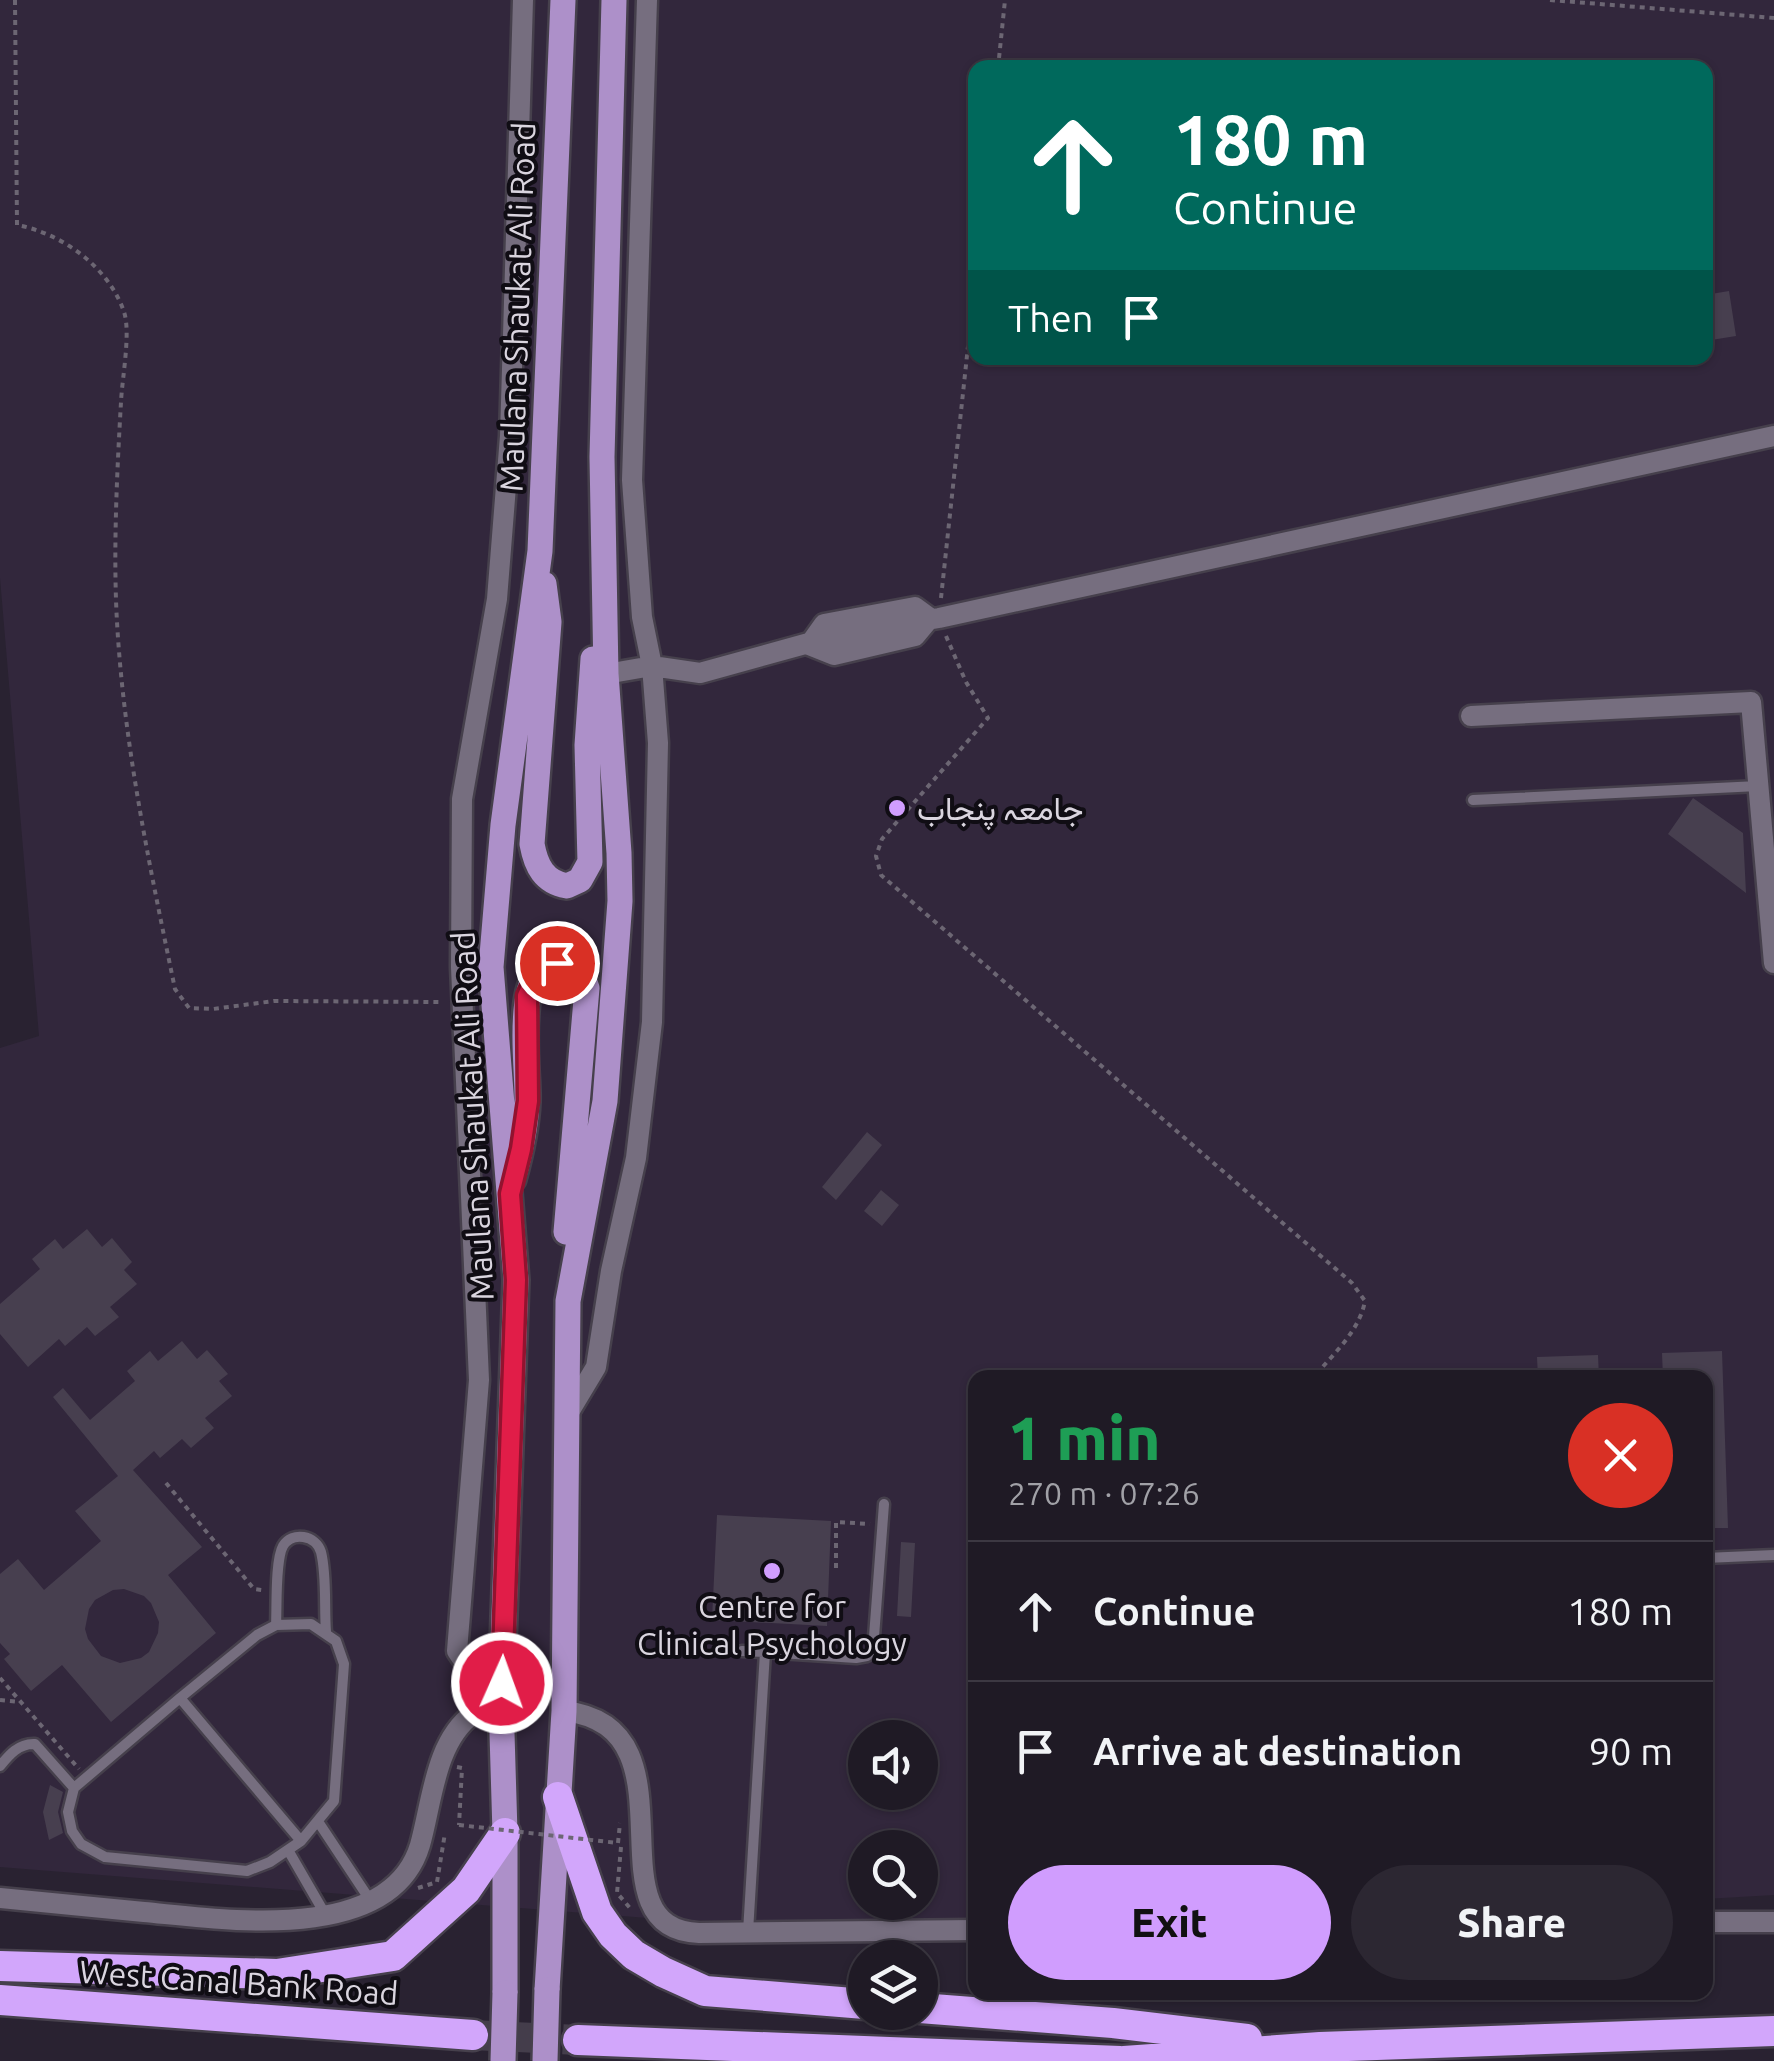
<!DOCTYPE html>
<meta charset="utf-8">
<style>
body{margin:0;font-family:Ubuntu,Vazirmatn,sans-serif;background:#2c2732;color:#f1f3f6;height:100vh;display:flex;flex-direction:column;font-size:38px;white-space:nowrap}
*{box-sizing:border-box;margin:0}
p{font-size:32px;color:#a1a1a7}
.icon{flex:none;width:55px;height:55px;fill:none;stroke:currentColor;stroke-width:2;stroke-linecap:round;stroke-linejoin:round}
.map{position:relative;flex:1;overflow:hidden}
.panel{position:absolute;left:968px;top:1370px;width:745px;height:630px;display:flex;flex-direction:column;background:#1f1a25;border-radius:20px;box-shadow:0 2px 8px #0004,0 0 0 2px #3c3842}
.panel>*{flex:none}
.top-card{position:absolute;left:968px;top:60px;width:745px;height:305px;border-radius:20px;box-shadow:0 2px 8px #0004,0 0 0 2px #3c3842;background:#00695c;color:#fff;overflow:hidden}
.buttons{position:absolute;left:848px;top:1720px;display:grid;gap:20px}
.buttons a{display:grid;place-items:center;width:90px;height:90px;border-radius:50%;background:#1f1a25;box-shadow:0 2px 8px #0004,0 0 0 2px #3c3842;font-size:50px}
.pin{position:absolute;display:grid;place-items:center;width:85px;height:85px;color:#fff;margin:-42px;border:5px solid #fff;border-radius:50%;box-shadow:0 2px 10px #0007}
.me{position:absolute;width:110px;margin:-55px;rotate:2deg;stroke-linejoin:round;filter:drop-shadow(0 0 8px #0008)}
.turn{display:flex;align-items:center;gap:35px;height:210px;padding:0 40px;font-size:45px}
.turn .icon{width:130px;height:130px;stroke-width:2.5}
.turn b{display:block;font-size:70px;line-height:85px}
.then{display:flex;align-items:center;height:95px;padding:0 40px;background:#0003;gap:20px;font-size:38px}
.round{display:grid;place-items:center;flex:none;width:105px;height:105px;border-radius:52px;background:#2c2732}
.headline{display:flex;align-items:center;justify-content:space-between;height:170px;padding:0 40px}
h1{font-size:60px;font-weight:800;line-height:75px;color:#1e9e55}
.action{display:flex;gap:20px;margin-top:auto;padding:20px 40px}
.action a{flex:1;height:115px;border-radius:60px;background:#d09dfe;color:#111;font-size:40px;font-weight:800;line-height:115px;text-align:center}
.action a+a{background:#2c2732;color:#f1f3f6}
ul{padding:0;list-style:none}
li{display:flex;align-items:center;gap:30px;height:140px;padding:0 40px;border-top:2px solid #3c3842}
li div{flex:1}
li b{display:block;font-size:38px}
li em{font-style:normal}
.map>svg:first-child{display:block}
.built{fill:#32273c;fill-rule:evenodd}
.building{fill:#473f4f;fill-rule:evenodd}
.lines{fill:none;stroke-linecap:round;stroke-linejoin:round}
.highway-tunnel{stroke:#443d4b;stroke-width:30;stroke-dasharray:30 15;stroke-linecap:butt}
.lane-casing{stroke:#46404c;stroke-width:15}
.street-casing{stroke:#46404c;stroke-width:25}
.primary-casing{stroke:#46404c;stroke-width:30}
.highway-casing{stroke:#46404c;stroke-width:35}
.path{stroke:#6c6673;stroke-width:4;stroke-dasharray:5 5;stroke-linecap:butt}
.lane{stroke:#766e7f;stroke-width:10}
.street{stroke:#766e7f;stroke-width:20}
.primary{stroke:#ad90c9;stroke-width:25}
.highway{stroke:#d2a6fb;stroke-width:30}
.primary-bridge-casing{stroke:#46404c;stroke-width:30;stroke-linecap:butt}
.path-bridge{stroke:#6c6673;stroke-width:4;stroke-dasharray:5 5;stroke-linecap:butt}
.primary-bridge{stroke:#ad90c9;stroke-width:25}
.route-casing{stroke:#92132f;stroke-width:25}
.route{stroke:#e11d48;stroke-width:18}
.poi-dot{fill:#d09dfe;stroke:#100d14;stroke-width:4}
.labels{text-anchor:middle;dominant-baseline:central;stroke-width:8;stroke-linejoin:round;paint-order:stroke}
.street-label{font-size:32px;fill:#dad5df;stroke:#100d14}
.poi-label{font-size:32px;fill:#dad5df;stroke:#100d14;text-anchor:start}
</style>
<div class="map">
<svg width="1774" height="2061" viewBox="0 0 1774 2061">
<rect width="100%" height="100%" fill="#292231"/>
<!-- built -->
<path class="built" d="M0 0H1774V1895L1705 1899V1378H975V1922L673 1920 0 1867V1048L39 1036 0 578ZM975 68H1705V358H975ZM865 1738H920V1792H865ZM865 1848H920V1902H865Z"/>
<!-- building -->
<path class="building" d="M1729 291 1736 336 1705 341V295Z
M1693 798 1743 833 1746 893 1668 834Z
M867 1132 882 1145 836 1200 822 1187Z
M881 1190 899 1205 882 1226 864 1211Z
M87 1229 102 1247 112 1238 132 1262 124 1270 137 1284 110 1307 119 1317 95 1336 87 1327 65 1346 59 1339 28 1367 0 1334V1304L40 1269 32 1259 55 1239 63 1249Z
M182 1341 197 1359 207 1350 228 1374 219 1381 232 1396 205 1418 214 1428 191 1448 182 1439 160 1458 154 1451 133 1470 202 1547 168 1575 216 1633 111 1722 62 1665 31 1691 4 1659 10 1654 0 1643V1574L18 1559 44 1590 101 1541 75 1511 118 1476 53 1397 63 1388 90 1420 135 1381 127 1371 150 1351 158 1361ZM124 1589 144 1596 151 1603 159 1622 158 1633 149 1652 141 1658 120 1663 101 1656 88 1639 85 1629 89 1609 95 1600 113 1590Z
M1722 1351 1728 1528H1705V1378H1663L1662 1353Z
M1598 1355 1599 1378H1538L1537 1357Z
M717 1515 831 1521 827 1626 712 1620Z
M901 1542 915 1543 911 1617 897 1616Z
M50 1785 63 1792 58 1812 63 1833 49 1840 43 1812Z"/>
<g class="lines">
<!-- highway-tunnel -->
<path class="highway-tunnel" d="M473 2035 578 2040"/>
<!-- lane casing -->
<g class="lane-casing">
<path id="lane" d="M1473 800 1758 786
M1705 1558 1774 1555
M276 1625C277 1608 275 1560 283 1546 292 1531 316 1535 321 1552 327 1576 324 1607 326 1632
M742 1651 765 1652 748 1932
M765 1652 856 1658 867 1656 873 1650 884 1504
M180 1698 257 1635 276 1625 311 1624 336 1641 344 1664 334 1801 301 1841 270 1862 247 1871 105 1857 81 1844 72 1831 68 1812 74 1788 180 1698 301 1841
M0 1766C9 1755 19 1743 35 1744L74 1788
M319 1823 370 1900
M288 1850 325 1914"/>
</g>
<!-- street casing -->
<g class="street-casing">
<path id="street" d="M915 607 930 618 915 636 834 655 809 645 824 624Z
M606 674 652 666 700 673 834 636 939 618 1774 436
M1471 716 1751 702 1774 963
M569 1412 596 1367 611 1271 636 1158 652 1022 658 743 652 666 642 617 632 480 647 0
M502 1683 467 1666 457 1651 479 1380 461 967 462 799 497 599 510 436 523 0
M564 1711C704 1727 584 1929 699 1933L975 1930
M0 1898C48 1903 96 1907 144 1912 221 1919 390 1946 420 1845 432 1803 435 1741 473 1714 481 1708 492 1704 501 1700
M1705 1922H1774"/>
</g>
<!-- primary casing -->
<g class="primary-casing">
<path id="primary" d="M544 584 549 622 532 844C536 866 544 882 567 886L580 880 590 862 587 745 593 659
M513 1179C520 1154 526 1128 527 1102 529 1073 508 945 567 965 578 969 584 978 587 988L566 1232
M547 1990 564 1711 568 1301 605 1101 620 901 619 853 606 674 602 457 614 0
M505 1993V1833L501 1700 516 1280 491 967 503 825 540 551 563 0"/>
</g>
<!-- highway casing -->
<g class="highway-casing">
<path id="highway" d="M558 1797 597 1912 613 1935 634 1955 663 1972 705 1991 865 2004
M0 1966 277 1974 393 1956 466 1890 505 1833
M0 2000 473 2035
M920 2008 1113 2023 1247 2039
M578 2040 1120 2061
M1124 2061 1320 2047 1774 2031"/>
</g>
<!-- path -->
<path class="path" d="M15 0 17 225C61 233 109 267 124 312 131 332 122 379 121 402 117 472 113 552 117 622 124 746 150 868 175 989L189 1008 213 1009 274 1001 443 1002
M1550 0 1774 18
M998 68 1005 0
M941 598 975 281
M946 636 966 682 988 718 882 839 876 856 881 875 1352 1283 1365 1301C1359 1332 1333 1354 1313 1378
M166 1483 254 1589 262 1590
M836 1568V1522L870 1524
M0 1678 79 1769
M0 1700 20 1702
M457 1767 462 1768 459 1825
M618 1843 620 1823
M621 1847 617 1893 630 1908
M418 1888 437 1882 445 1833"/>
<!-- lane -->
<use href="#lane" class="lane"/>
<!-- street -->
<use href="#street" class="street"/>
<!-- primary -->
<use href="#primary" class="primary"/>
<!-- highway -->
<use href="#highway" class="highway"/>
<!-- primary-bridge casing -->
<g class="primary-bridge-casing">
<path id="primary-bridge" d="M503 2061 505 1993
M545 2061 547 1990"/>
</g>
<!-- path-bridge -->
<path class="path-bridge" d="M459 1825 618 1843"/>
<!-- primary-bridge -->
<use href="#primary-bridge" class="primary-bridge"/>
</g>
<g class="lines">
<!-- route casing -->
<g class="route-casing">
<path id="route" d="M502 1683 516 1280 510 1194 521 1149 528 1101 527 996 538 972 557 963"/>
</g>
<!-- route -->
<use href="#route" class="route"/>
</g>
<!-- markers -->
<g class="poi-dot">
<circle cx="897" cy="808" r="10"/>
<circle cx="772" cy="1571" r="10"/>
</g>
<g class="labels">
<!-- street labels -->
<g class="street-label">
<text transform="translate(517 307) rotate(-88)">Maulana Shaukat Ali Road</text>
<text transform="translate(472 1116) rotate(-93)">Maulana Shaukat Ali Road</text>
<text transform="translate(239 1982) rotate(4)">West Canal Bank Road</text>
</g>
<!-- poi labels -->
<g class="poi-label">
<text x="917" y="808">جامعہ پنجاب</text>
<text x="772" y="1606" text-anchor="middle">Centre for<tspan x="772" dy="37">Clinical Psychology</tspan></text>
</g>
</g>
</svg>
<div class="buttons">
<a><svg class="icon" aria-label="sound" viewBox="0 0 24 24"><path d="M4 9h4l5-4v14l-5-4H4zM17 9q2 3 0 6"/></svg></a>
<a><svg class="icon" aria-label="search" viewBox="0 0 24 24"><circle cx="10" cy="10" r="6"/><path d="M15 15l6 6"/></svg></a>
<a><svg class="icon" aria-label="layers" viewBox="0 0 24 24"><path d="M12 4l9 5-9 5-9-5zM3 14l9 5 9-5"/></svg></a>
</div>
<div class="pin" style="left:557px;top:963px;background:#d93025"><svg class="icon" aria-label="arrive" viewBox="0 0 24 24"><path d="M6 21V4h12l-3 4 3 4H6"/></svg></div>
<svg class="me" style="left:502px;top:1683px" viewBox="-20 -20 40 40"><circle r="17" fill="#e11d48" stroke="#fff" stroke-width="3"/><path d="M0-11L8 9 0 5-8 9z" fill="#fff"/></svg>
<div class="top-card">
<div class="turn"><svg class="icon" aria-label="ahead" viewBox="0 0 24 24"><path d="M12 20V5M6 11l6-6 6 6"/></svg><div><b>180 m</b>Continue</div></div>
<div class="then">Then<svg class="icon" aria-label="arrive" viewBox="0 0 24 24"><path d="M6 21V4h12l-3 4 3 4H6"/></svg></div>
</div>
<section class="panel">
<div class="headline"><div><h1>1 min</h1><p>270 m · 07:26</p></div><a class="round" style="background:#d93025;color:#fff"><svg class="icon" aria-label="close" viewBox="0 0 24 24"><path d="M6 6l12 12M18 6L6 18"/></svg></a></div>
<ul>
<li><svg class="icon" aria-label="ahead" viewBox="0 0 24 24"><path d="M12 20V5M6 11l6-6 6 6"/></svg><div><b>Continue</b></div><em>180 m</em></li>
<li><svg class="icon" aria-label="arrive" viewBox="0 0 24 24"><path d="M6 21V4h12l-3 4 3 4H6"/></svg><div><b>Arrive at destination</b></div><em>90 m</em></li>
</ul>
<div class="action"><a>Exit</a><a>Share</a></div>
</section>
</div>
